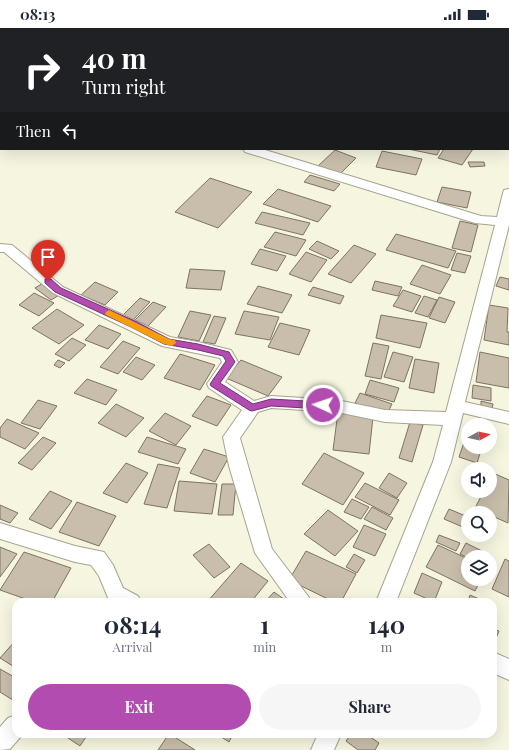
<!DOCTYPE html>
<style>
body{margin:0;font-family:"Playfair Display",serif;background:#f6f6f7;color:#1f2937;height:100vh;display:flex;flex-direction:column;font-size:15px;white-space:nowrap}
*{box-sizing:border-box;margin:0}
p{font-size:13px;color:#747a83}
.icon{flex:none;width:22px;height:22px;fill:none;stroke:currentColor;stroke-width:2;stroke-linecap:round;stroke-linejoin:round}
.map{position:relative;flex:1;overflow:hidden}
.side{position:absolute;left:12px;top:570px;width:485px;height:140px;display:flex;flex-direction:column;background:#fff;border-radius:12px;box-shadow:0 4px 16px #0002}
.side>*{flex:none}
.guide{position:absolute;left:0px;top:0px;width:509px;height:122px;box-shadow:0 4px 16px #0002;background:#202124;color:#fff;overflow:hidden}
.needle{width:26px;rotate:82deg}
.controls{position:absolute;left:461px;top:390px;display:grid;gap:8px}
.controls a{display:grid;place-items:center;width:36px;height:36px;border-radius:50%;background:#fff;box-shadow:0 4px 16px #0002;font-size:20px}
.pin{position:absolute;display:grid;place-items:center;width:34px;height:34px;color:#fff;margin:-41px -17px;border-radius:50% 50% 50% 0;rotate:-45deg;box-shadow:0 0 4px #0007}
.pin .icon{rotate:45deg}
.me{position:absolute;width:44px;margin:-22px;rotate:273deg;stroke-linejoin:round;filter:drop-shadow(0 0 3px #0008)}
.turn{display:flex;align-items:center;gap:14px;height:84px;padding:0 16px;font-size:18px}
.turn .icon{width:52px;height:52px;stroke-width:2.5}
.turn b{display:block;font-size:28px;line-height:34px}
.then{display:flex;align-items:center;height:38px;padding:0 16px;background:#0003;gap:8px;font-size:15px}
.eta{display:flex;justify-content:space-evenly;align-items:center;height:68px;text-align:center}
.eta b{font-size:24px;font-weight:700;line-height:28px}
.cta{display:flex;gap:8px;margin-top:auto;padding:8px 16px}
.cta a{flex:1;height:46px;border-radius:24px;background:#b24cb1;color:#fff;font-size:16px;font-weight:700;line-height:46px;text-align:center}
.cta a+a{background:#f6f6f7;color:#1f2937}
.status{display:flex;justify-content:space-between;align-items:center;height:28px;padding:0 20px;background:#fff;direction:ltr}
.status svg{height:11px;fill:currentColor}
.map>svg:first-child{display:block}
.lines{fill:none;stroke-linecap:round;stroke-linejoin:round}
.stream{fill:#79c5a0;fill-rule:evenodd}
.building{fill:#c9beac;stroke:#7d7362}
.minor-casing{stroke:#a4a490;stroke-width:2}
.minor{fill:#fff;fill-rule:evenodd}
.route{fill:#b24cb1;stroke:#743173}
.slow{fill:#f59e0b}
</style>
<div class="status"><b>08:13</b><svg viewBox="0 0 49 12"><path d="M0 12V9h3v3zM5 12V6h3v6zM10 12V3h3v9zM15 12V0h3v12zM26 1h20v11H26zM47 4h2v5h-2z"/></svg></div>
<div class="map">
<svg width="509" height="722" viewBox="0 0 509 722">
<rect width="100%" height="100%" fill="#f5f5e0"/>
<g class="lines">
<!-- stream -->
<path class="stream" d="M145 0H149V1H145Z"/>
</g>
<!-- building -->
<path class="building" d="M408 121H440L437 127Z
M444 121H473L462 137 438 130Z
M335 122 356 130 340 146 318 138Z
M382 123 422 131 416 147 376 139Z
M468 134H484L485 138 470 139Z
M310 147 340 156 334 163 304 154Z
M210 150 252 164 218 200 175 184Z
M442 159 471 164 467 180 437 174Z
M278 161 331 178 318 194 263 176Z
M262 184 310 195 303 207 255 195Z
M460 193 478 197 471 224 452 220Z
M275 204 306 212 296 228 264 219Z
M396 206 456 223 448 240 386 222Z
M317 213 339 223 331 231 309 221Z
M354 217 376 226 351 255 328 246Z
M260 221 286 228 277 243 251 236Z
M306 224 327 232 311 254 289 246Z
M457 225 471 228 465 245 451 242Z
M422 237 451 247 440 266 410 256Z
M190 241 225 243 221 262 186 260Z
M500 249 509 251V262L496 258Z
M375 253 402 259 398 268 372 262Z
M45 254 61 266 51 272 35 260Z
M95 254 118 264 105 277 81 267Z
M258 258 292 267 282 285 247 276Z
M313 259 344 268 340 276 308 267Z
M403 262 421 268 412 284 393 278Z
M34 265 54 275 39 288 19 277Z
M424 268 437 272 428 289 415 285Z
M439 269 455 274 445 295 429 290Z
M140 270 150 274 133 292 122 288Z
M153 274 166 279 148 298 135 292Z
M489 277 508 280 507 304H509V317L484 312Z
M57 281 84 297 59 316 32 300Z
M190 283 211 287 199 313 178 309Z
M244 283 279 289 270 312 235 306Z
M381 287 427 295 420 320 376 310Z
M214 288 226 290 215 316 203 314Z
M280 295 310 302 299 327 268 319Z
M99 297 121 306 108 321 85 312Z
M72 310 86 317 69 333 55 326Z
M123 313 140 320 118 346 100 339Z
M373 315 389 318 381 351 365 348Z
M393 324 413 329 404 354 384 349Z
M480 324 509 330V360L476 354Z
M180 326 215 337 200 362 164 350Z
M136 329 155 337 142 352 123 344Z
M415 331 439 335 434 365 409 360Z
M58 332 65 335 60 340 54 337Z
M241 332 282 349 268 368 226 350Z
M87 351 117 362 106 377 74 365Z
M370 352 399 360 394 374 365 366Z
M473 357 491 360V373L472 370Z
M360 365 392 376 387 386 355 375Z
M207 368 231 377 217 398 192 388Z
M38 372 57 378 40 401 21 395Z
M481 373 493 376 492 381 481 379Z
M116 376 144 390 126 409 98 395Z
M338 384 373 389 369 426 333 422Z
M165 385 191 398 176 417 149 403Z
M7 391 39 405 25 421 0 409V400Z
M410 394 423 397 412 434 399 430Z
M468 403V419H482L477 435 459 429Z
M43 409 56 415 32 442 18 435Z
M147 409 186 421 178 436 138 424Z
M204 421 229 429 215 454 190 445Z
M324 425 364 445 343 477 302 456Z
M126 435 148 445 127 475 103 465Z
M158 436 180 440 167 480 144 476Z
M389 445 407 455 397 470 379 460Z
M493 445 509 452 508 495 490 487V485L475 480 484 463H490V451Z
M179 453 217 456 212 486 174 483Z
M365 455 399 472 390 487 355 469Z
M222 456H236L233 487H218Z
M50 463 72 473 51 501 29 491Z
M352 471 369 479 361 491 344 484Z
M77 474 116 488 99 518 59 504Z
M0 477 18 485 10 495 0 491Z
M372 479 393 490 386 502 364 491Z
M449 481 468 489V494L465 500 444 491Z
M328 482 358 503 335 528 304 506Z
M364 497 386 506 375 528 353 519Z
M439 507 460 515 456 523 436 514Z
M466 515 492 528 490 532V529L468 530 460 526Z
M209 516 230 539 214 550 193 527Z
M438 517 468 531V551H481L475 563 426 539Z
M0 519 17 526 0 549Z
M306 523 356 546 341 574H334L289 552Z
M24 524 71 540 52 574H34L0 562Z
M354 526 365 532 357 545 346 539Z
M505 531 509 533V569L492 561Z
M241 535 268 553 251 574H207Z
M422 545 442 554 434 574 414 565Z
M274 564 288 574H265Z
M470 567 486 574H468Z
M493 601 499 603 493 617Z
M16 612V640L0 630Z
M0 641 16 650V674L0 664Z
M62 706H88L80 718Z
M169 706H170L195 722H158Z
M217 706H233L229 714Z
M351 706H366L379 715 375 722H358L346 713Z"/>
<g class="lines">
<!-- minor casing -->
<g class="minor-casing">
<path id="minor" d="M0 44H1V50H0Z
M0 69H1V75H0Z
M508 87H509V93H508Z
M243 121H262L481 188 497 189 503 165 504 162 509 161V197L465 374 509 384V396L463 385 451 434 396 574H376L433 434 443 397 385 394 337 384 271 380 258 384 240 410 272 521 308 568 311 574H290L255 525 229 438 223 409 242 382 209 360 207 356 222 334 220 330 162 318 53 265 4 224H0V216L12 217 63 259 170 309 198 314 231 322 238 334 225 354 254 373 271 368 337 372 385 382 446 384 495 197 475 195 245 124Z
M0 495 75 518 104 524 113 537 123 560 138 568 141 574H113L109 572 99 548 91 537 75 534 0 511Z
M493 624 509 631V652L493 645Z
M16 687V706H23L10 721 0 722V699L8 690Z
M318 706H341L334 722H311Z"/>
</g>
<!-- minor -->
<use href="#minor" class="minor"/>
</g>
<!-- route -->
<path class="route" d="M45 251H51L61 260 137 294 169 311 198 316 229 324 235 334 220 355 253 376 271 371 323 374 327 377 323 381 271 378 252 383 249 382 211 358 210 356 226 333 223 328 198 322 164 316 131 299 55 264 45 255Z"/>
<!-- slow -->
<path class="slow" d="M109 282 169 311 175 312 176 315 172 318 164 316 106 287 105 285Z"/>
</svg>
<div class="controls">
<a><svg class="needle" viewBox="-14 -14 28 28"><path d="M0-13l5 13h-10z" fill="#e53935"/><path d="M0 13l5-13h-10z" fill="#747a83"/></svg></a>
<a><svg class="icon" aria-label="sound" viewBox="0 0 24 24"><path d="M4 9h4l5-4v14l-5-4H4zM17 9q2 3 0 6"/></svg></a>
<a><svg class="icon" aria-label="search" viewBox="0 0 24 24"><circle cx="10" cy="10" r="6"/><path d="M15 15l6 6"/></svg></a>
<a><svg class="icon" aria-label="layers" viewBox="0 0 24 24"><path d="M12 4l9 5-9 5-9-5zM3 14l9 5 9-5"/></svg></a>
</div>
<div class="pin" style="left:48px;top:253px;background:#d93025"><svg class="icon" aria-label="arrive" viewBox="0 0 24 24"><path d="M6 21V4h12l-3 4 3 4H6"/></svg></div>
<svg class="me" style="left:323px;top:377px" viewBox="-20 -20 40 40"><circle r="17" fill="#b24cb1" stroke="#fff" stroke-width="3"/><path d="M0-11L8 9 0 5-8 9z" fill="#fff"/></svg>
<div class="guide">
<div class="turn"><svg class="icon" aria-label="right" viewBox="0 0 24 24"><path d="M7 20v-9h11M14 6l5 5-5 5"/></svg><div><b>40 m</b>Turn right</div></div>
<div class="then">Then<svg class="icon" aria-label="left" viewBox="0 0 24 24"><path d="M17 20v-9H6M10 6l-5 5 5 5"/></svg></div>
</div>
<section class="side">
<div class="eta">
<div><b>08:14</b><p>Arrival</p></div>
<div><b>1</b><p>min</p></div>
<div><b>140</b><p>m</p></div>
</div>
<div class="cta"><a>Exit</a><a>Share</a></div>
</section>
</div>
